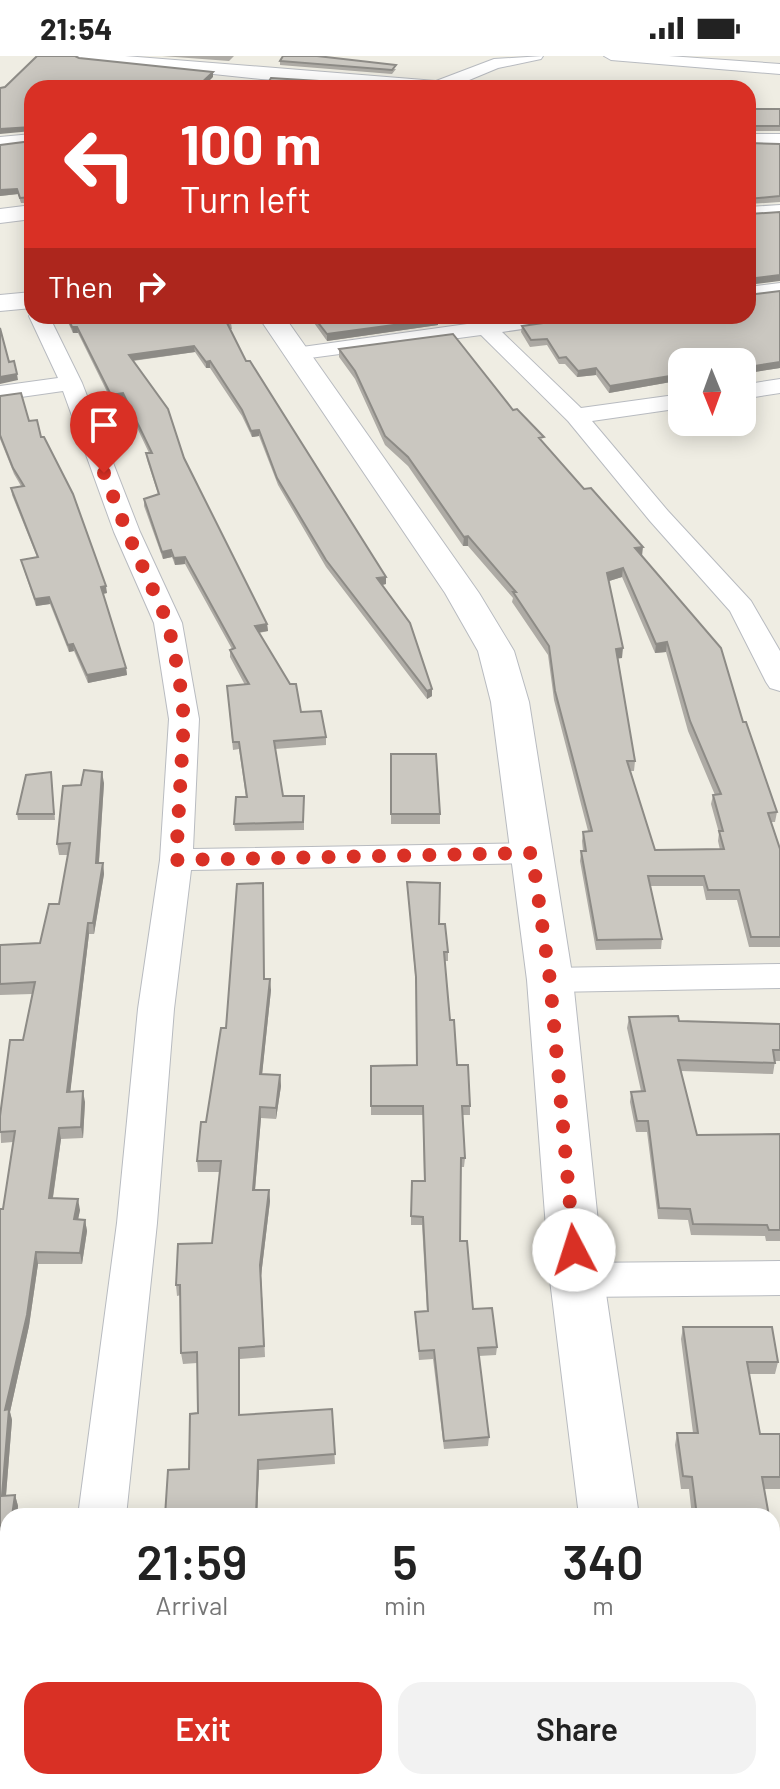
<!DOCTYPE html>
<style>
body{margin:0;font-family:Barlow,sans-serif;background:#f2f2f2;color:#222;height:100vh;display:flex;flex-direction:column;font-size:30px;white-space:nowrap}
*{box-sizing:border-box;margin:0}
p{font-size:26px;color:#767676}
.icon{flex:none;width:44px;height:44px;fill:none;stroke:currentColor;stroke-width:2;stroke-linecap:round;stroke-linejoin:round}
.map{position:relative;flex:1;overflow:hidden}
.panel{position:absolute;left:0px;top:1452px;width:780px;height:282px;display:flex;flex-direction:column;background:#fff;border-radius:24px 24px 0 0;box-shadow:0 4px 20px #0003}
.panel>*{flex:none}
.guide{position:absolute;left:24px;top:24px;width:732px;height:244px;border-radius:24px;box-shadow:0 4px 20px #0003;background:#d93025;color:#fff;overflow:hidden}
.needle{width:52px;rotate:179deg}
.buttons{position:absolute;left:668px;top:292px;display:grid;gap:16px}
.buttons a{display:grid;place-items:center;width:88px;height:88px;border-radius:16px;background:#fff;box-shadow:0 4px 20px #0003;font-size:40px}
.pin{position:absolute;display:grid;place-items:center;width:68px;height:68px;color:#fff;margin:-82px -34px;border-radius:50% 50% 50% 0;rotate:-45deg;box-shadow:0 0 8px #0007}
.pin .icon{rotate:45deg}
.me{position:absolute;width:88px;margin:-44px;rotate:355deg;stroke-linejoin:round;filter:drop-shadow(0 0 6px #0008)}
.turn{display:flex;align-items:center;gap:28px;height:168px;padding:0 24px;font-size:36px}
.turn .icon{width:104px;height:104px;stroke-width:2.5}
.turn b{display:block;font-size:56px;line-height:68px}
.then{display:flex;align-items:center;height:76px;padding:0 24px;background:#0003;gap:16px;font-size:30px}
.eta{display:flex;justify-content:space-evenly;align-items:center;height:136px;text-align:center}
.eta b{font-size:48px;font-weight:600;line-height:56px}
.primary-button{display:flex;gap:16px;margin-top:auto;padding:16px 24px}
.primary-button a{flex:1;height:92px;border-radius:24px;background:#d93025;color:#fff;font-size:32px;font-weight:600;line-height:92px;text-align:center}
.primary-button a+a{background:#f2f2f2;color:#222}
.status{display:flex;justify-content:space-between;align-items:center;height:56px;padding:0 40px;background:#fff;direction:ltr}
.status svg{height:22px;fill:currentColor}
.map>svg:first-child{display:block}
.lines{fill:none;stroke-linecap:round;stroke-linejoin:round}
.minor-casing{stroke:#b8bbc0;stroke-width:2}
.tertiary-casing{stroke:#b8bbc0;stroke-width:2}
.minor{fill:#fff;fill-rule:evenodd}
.tertiary{fill:#fff;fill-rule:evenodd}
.wall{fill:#aeaba5;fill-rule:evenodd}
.shaded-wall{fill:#8d8b86}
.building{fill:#cac7c0;stroke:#8d8b86;stroke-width:2;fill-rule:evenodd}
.route{stroke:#d93025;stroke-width:14;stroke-dasharray:0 25.2}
</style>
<div class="status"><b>21:54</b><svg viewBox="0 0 49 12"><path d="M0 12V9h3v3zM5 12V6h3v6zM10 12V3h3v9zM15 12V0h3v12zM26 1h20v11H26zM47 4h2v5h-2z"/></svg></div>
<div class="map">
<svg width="780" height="1733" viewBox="0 0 780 1733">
<rect width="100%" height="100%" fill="#efede3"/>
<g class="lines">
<!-- minor casing -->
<g class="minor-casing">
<path id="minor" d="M73 0H125L436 25 494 3 543 0 541 3 498 12 450 32H397L261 23 80 4Z
M604 0H669L780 8V18L611 4Z
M32 78V88L0 91V81Z
M780 149V159L748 161V151Z
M780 227V239L748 243V231Z
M32 256V260H49L82 327 140 476 182 567 199 663 193 793 532 787 543 790 548 797 543 804 532 807 191 814 174 953 157 1167 126 1460H78L117 1167 138 953 160 804 169 663 154 567 114 476 63 335 0 344V330L58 322 29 260Z
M525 260H580L570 266 502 276 581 352 682 338V352L592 365 668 455 751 545 780 595V635L770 632 766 626 730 555 650 465 568 365 481 279 295 304 284 298 295 292Z
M780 323V337L742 343V329Z
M780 908V932L550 936 538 933 532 924 538 915 550 912Z
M780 1205V1239L577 1241 562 1236 556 1224 562 1212 577 1207Z
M49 1726H101V1733H47Z"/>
</g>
<!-- tertiary casing -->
<g class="tertiary-casing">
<path id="tertiary" d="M748 78H780V90H748Z
M32 149V163L0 167V153Z
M32 236V252L0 255V239Z
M258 260H284L479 537 514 595 529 646 573 924 604 1224 639 1460H579L550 1224 527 924 491 646 478 595 445 537Z
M610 1726H678L679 1733H611Z"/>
</g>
<!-- minor -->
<use href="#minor" class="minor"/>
<!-- tertiary -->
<use href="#tertiary" class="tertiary"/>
</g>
<!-- wall -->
<path class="wall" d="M162 0H234L229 5Z
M280 5 396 13 392 18 280 9Z
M780 53V75H748V54Z
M32 85V147H21L18 138 0 140V89Z
M748 87 780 88V146L748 148Z
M65 260H227L231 267 232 273H230L246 305 386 528 382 529 432 633V640L427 643 326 511 278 429 259 380 252 381 242 360 210 312H206L195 296 133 305 184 402 267 568 268 575 259 577 301 656 326 681V689L275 693 283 740H304V774L235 775 234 768 246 741 239 693 233 694 227 630 245 629 230 601V594L232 593 185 508 175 509 172 501 163 503 144 450V443L158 438 147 404 146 397H149L124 344 112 346 78 277H73Z
M309 260H436L438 269 327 285Z
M571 263 780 312 742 318V306H682V324L609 337 596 319 577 321 565 308H559L547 289 530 291 521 276 522 270Z
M339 293 513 354 642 500H641L743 666 777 756 775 766H771L780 793V891H749L737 844H706L703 830H650L662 883 661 893 596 894 580 805 581 795H583L582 785 583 776 588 775 554 644 548 599 512 546 513 542 468 490H463L408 410 385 389 355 323 339 301ZM622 521 655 597 666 596 688 675 715 739H713L711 748 719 777 718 785 720 794H655L630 715H634L635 705 618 602H622L609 525Z
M0 340 29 365 41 381 107 537 103 538 126 612 127 619 88 627 74 595 69 596 50 548 36 550 23 511 21 504 37 501 12 439 11 432 21 430 14 418 0 383Z
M391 698 440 758V768H391Z
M51 716 55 764H18L17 758Z
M104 727 99 807H103L104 818 94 878H89L70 1036 85 1046 83 1082 61 1083 53 1142 80 1154 78 1163 85 1164 87 1175 82 1208H38L29 1270 10 1356 12 1364 6 1440 15 1439 18 1450 17 1460H8V1552H5L0 1596V1153H3L13 1086 1 1087 0 1060 23 984 32 938 0 939V889L40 887 59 848 68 799H59L57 788Z
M407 826 439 868 448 896V905H444L450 964 457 1009 470 1050V1059H463L465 1102 464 1111H461L460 1185 473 1253 497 1291 496 1299 479 1300 489 1381 488 1390 444 1393 433 1303 419 1304 415 1256 427 1255 422 1169H411V1160L424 1125 423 1059H371V1010L416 1009V930Z
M264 838V923L271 934 262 1018 280 1019 281 1030 276 1063 261 1062 255 1134H269L270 1145 261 1220 265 1301 240 1303V1359L332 1353 335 1408 259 1414 257 1460H165L189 1413 198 1357 197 1307 183 1308 181 1297V1239L177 1240 176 1229 212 1187 220 1116H198L197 1105 206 1066 226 972Z
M629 961 679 965 780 968V1005H775L773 1018 681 1015 697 1079 780 1078V1185H766L765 1180 691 1179 688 1164 658 1163 647 1076H636L630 1046 631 1036 641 1035 627 972Z
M683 1271 778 1306 775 1318H749L760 1378H780V1433H764L769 1460H692L689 1433H681L675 1389 677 1377H693L681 1283Z
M772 1478 778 1510H780V1603H772Z
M739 1726H772L780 1733H740Z"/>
<!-- shaded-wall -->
<path class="shaded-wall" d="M213 16V21L202 32H196Z
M31 70 32 75 0 78V73Z
M17 133 18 138 0 140V134Z
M780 219V225L748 229V223Z
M438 263V269L327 285V278Z
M72 271H77L78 277H73Z
M194 290 195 296 129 305V299Z
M210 305V312H206V306Z
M780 306V312L742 318V312Z
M596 312V319L577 321 578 315Z
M17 318 18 324 0 328V321Z
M682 318V324L609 337 610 330Z
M123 337 124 344 112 346 111 339Z
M259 374V380L252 381 251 375Z
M468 480V490H463L464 481Z
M643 491 642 500 634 502 635 492Z
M171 494 172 501 163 503 162 496Z
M185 501V508L175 509 174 502Z
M623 512 622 521 606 526 607 517Z
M386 521V528L377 530V522Z
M106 530 107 537 102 538 101 531Z
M49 541 50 548 36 550 35 543Z
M267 568 268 575 255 577V570Z
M667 586 666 596 655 597 656 588Z
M73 588 74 595 69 596 68 589Z
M623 592 622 602 615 603 616 593Z
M126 612 127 619 88 627 87 619Z
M432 633V640L427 643V635Z
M102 716 104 727 98 818 96 807Z
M103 807 104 818 94 878 93 867Z
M88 867 89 878 69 1047 67 1036Z
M270 923 271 934 261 1029 260 1018Z
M280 1019 281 1030 276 1063V1052Z
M83 1035 85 1046 83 1082 81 1071Z
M260 1051 261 1062 254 1145 253 1134Z
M59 1072 61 1083 51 1154 49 1142Z
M269 1134 270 1145 261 1220 265 1301 260 1209Z
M78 1143 80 1154 76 1174 74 1163Z
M85 1164 87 1175 82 1208 80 1197Z
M36 1196 38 1208 29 1270 10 1356 12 1364 5 1451 2 1440 5 1354Z
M239 1292 240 1303V1370L239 1359Z
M258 1404 259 1414 257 1460H256Z
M15 1439 18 1450 17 1460H12Z
M2 1542 5 1552 0 1596V1556Z
M0 1613 2 1619 0 1634Z"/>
<!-- building -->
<path class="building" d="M37 0H75L79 2 213 16 196 32H32V71L0 73V32L5 31Z
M283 0H317L396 9 392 14 280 5Z
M271 22 382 29 380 32H265Z
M755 53H780V70H748V54Z
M32 85V141L20 142 17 133 0 134V89Z
M748 87 780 88V140L748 143Z
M748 154 749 158 780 156V219L748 223Z
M32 158V174L27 161Z
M780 235V306L742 312V306H682V318L610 330 596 312 578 315 566 301 559 302 547 283 531 284 522 270 571 263 576 260H748V239Z
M67 260H227L231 267H227L246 305H250L386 521 377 522 410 567 432 633 427 635 326 504 277 422 259 374 251 375 242 354 210 305 206 306 194 290 129 299 168 353 184 402 267 568 255 570 290 628H296L301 656 321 655 326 681 274 685 283 740H304L303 766 234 768 236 741H247L239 686H233L227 630 249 628 230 594 235 592 185 501 174 502 171 494 162 496 144 443 159 438 146 397H152L123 337 111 339 77 271H72Z
M313 260H436L438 263 327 278Z
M0 272 9 306 14 305 17 318 0 321Z
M453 278 513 354 517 353 544 381 539 382 584 433 591 432 643 491 635 492 721 592 743 666H746L777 756 768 757 780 793V881H751L739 834H708L704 820H648L662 883 597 884 581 795H586L583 776 592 775 555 635 549 590 513 536H516L468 480 464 481 408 401 385 380 355 315 339 293ZM623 512 656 588 667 586 690 665 721 738 713 739 723 775H719L724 793 655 794 627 705H635L616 593 623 592 607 517Z
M21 337 29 365 37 364 41 381H44L73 438 106 530 101 531 126 612 87 619 73 588 68 589 49 541 35 543 21 504 38 501 11 432 24 430 13 412 0 379V340Z
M391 698H436L440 758H391Z
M84 714 102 716 96 807H103L93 867H88L67 1036 83 1035 81 1071 59 1072 49 1142 78 1143 74 1163 85 1164 80 1197 36 1196 27 1259 5 1354 9 1353 2 1440 15 1439 12 1460H8V1485L5 1502H8V1541L2 1542 0 1556V1153H3L15 1075 0 1076V1060L10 984H23L35 926 0 928V889L40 887 49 848H59L70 787 57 788 63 730 81 729Z
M51 716 54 758H17L26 719Z
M407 826 440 827 439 868H445L448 896H444L450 964H454L457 1009H468L470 1050H462L465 1102H461L460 1185H467L473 1253 492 1252 497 1291 478 1292 489 1381 444 1385 434 1294 419 1295 415 1256 428 1255 423 1161 411 1160 412 1125H425L423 1050H371V1010L417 1009 416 921Z
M263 827 264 923H270L260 1018 280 1019 276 1052 260 1051 253 1134H269L260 1209 264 1290 239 1292V1359L332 1353 335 1398 258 1404 256 1460H165L168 1414 189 1413 190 1358 198 1357 197 1296 181 1297 180 1229H176L178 1188 212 1187 221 1105H197L201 1066H206L221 972H226L237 828Z
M678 960 679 965 780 968V994H773L775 1007 678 1004 697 1079 780 1078V1174H769L767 1169 693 1168 690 1153 659 1152 648 1065H637L631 1036 645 1035 629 961Z
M683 1271H772L778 1306H747L760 1378H780V1421H762L769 1460H697L692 1421 683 1420 677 1377H698Z
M772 1478 778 1510H780V1591H772Z
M772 1652H780V1733H745L744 1726H772Z
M171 1726H231L230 1733H170Z
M462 1726H515V1733H462Z"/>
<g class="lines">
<!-- route -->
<path class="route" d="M104 417 127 476 168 567 179 619 184 663 176 804 532 797 550 924 574 1194"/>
</g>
</svg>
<div class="buttons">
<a><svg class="needle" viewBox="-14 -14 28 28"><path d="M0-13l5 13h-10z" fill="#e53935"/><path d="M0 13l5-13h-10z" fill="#767676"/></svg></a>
</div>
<div class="pin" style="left:104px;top:417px;background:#d93025"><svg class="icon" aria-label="arrive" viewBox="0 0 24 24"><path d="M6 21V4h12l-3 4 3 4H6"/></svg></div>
<svg class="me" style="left:574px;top:1194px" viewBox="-20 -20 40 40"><circle r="19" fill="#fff"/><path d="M0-13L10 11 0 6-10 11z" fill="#d93025"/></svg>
<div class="guide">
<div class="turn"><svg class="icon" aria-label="left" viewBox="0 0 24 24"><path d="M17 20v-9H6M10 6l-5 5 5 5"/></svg><div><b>100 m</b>Turn left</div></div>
<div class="then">Then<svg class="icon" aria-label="right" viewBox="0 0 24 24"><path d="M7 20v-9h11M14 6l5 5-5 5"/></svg></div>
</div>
<section class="panel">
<div class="eta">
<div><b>21:59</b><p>Arrival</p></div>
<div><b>5</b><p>min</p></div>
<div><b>340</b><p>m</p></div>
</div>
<div class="primary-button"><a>Exit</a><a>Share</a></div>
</section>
</div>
